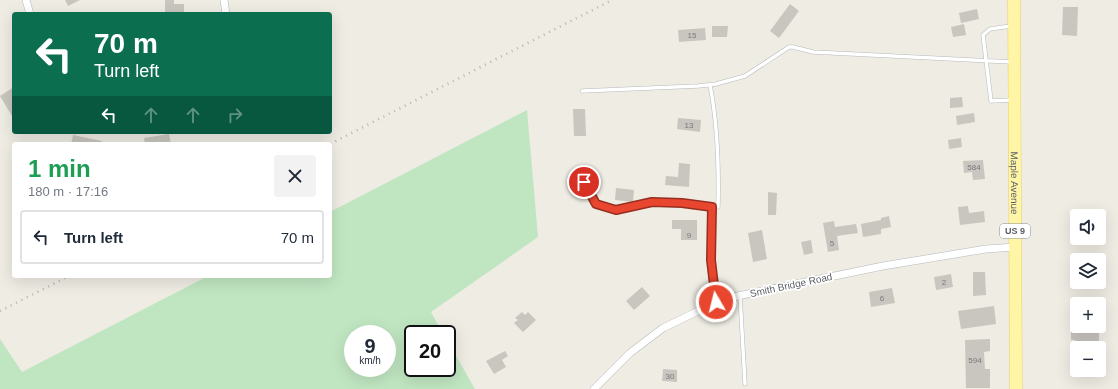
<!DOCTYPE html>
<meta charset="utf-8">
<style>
body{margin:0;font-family:Arial,sans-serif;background:#f2f2f3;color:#1f2937;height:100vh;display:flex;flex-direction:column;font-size:15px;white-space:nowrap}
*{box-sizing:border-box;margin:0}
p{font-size:13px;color:#747a83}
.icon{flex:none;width:22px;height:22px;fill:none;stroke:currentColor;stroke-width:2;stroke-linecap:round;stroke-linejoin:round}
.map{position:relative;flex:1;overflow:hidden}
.drawer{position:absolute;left:12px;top:142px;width:320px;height:136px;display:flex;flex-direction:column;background:#fff;border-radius:4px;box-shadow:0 4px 16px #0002}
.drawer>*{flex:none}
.top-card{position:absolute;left:12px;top:12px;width:320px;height:122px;border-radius:4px;box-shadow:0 4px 16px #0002;background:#0b6e4f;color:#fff;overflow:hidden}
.tools{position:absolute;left:1070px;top:209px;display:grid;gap:8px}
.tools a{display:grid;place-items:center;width:36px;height:36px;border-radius:4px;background:#fff;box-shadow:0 4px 16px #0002;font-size:20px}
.speed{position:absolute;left:344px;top:325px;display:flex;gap:8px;font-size:20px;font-weight:700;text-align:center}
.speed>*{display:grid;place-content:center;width:52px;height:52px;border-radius:50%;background:#fff;box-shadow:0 4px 16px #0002;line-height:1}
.speed small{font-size:10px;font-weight:400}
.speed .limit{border:2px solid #111;border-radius:6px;background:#fff;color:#111}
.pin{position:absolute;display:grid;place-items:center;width:34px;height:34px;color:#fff;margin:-17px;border:2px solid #fff;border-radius:50%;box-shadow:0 1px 4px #0007}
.me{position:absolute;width:44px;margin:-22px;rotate:352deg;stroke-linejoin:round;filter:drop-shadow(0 0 3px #0008)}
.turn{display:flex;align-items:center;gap:14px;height:84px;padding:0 16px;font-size:18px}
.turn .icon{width:52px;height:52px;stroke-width:2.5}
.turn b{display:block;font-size:28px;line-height:34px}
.lanes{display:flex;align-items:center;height:38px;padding:0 16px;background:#0003;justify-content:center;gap:20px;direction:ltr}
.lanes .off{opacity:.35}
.round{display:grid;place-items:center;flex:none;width:42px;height:42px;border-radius:4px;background:#f2f2f3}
.overview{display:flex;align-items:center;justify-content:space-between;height:68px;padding:0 16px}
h1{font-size:24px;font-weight:600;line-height:30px;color:#1e9e55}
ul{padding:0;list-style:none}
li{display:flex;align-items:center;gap:12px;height:54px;margin:0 8px 6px;padding:0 8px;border:2px solid #e0e1e3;border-radius:4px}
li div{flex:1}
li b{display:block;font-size:15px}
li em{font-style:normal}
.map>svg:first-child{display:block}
.green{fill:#c0e6c1;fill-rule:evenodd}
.building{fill:#c9c6c0}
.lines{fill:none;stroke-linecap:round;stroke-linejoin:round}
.lane-casing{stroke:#b6b9bd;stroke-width:4.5}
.street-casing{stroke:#b6b9bd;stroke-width:8}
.primary-casing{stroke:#f1ce59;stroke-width:13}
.lane{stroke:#fff;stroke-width:3.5}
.street{stroke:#fff;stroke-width:7}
.primary{stroke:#fff5a7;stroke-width:12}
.rail{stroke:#b4b5b5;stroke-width:2.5;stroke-dasharray:1 5;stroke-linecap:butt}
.route-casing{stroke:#972e1f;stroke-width:10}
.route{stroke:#e9462f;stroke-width:7}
.labels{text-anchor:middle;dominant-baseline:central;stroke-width:3.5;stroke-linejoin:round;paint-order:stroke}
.number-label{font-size:8px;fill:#76797b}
.shield{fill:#fff;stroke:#8c8f92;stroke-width:1}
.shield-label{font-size:9px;font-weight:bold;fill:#5b5f64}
.street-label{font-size:10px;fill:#5b5f64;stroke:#fff}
</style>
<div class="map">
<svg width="1118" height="389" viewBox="0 0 1118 389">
<rect width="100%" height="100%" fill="#eeece3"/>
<!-- green -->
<path class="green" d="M527 110 538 237 431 312 443 334H413V368H447V340L475 389H0V339L22 372 208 276H330V212ZM353 334H387V368H353Z"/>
<!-- building -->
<path class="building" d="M65 0H80L68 6Z
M165 0H174V4H184V14H165Z
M790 4 799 11 779 38 770 31Z
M1063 7H1078L1077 36 1062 35Z
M977 9 979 19 961 23 959 13Z
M964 24 966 35 953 37 951 27Z
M712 26H728L727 37H712Z
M705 28 706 40 679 42 678 30Z
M14 87V114L12 116 0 96Z
M962 97 963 107 950 108V98Z
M573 109H585L586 136H574Z
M974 113 975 122 957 125 956 116Z
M678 118 701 120 700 132 677 129Z
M169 134 171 144H145L144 138Z
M73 135 102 141 101 144H71Z
M961 138 962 147 949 149 948 140Z
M983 160 985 179 973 180 972 172 964 173 963 161Z
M679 163 690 164 689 187 665 185 666 176 678 177Z
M616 188 634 190 633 202 615 200Z
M768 192 777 193 776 215H768Z
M968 206 969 213 984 211 985 222 960 225 958 207Z
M889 216 891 227 881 229V234L863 237 861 224 881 220V218Z
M672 220H697V240H681V229H672Z
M834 221 835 227 856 224 858 233 837 236 839 250 828 252 823 223Z
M762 230 767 259 753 262 748 233Z
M811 240 813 253 804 255 801 242Z
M973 272H985L986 295 973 296Z
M951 274 953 287 936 290 934 277Z
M642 287 650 296 634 310 626 301Z
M892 288 895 303 871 307 869 292Z
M994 306 996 324 961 329 958 311Z
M522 312 525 315 528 312 536 320 523 332 514 323 518 320 515 318Z
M1071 325 1099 326V348H1077V368H1074L1075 340H1071Z
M990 339V351L984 352 985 369H990V388H966L965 340Z
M505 351 508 356 502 360 506 367 494 374 486 361Z
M663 369 677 370V382L662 381Z"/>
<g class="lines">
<!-- lane casing -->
<g class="lane-casing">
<path id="lane" d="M1011 26 990 29 983 35 991 101 1013 100
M582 91 698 86 716 84 745 76 789 47H793L813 52 1012 62
M584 182 596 204 615 210 652 202 718 207C719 165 718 126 710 85
M712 207 711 260 716 302
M740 296 745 384"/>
</g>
<!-- street casing -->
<g class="street-casing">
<path id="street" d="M26 0 30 14
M224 0 226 14
M594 389 630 353 663 328 723 299 883 266 986 249 1016 247"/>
</g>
<!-- primary casing -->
<g class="primary-casing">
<g id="primary">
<path id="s1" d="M1014 0 1016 389"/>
</g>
</g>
<!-- lane -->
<use href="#lane" class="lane"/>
<!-- street -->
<use href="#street" class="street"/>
<!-- primary -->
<use href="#primary" class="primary"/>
<!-- rail -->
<path class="rail" d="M330 144 612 0
M0 311 69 276"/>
</g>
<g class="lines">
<!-- route casing -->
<g class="route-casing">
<path id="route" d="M584 182 596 204 616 210 652 202 682 203 712 207 711 260 716 302"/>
</g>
<!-- route -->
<use href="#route" class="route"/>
</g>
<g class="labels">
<!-- number labels -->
<g class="number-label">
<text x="692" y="35">15</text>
<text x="689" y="125">13</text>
<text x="974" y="167">584</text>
<text x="689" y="235">9</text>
<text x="832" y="243">5</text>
<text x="944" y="282">2</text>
<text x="882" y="298">6</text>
<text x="975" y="360">594</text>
<text x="670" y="376">30</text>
</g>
<!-- shield labels -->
<rect class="shield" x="1000" y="224" width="30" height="14" rx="3"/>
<g class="shield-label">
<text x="1015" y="231">US 9</text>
</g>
<!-- street labels -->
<g class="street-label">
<text stroke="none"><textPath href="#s1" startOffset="183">Maple Avenue</textPath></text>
<text transform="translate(791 285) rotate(-12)">Smith Bridge Road</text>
</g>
</g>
</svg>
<div class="tools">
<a><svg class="icon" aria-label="sound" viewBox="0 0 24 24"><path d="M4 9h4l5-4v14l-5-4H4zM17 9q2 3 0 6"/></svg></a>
<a><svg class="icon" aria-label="layers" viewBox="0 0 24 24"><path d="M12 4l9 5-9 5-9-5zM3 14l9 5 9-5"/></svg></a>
<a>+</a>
<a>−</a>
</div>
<div class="speed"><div>9<small>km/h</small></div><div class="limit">20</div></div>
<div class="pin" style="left:584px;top:182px;background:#d93025"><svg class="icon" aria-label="arrive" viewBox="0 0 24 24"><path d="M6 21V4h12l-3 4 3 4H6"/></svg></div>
<svg class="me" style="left:716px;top:302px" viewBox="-20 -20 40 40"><circle r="17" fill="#e9462f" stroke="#fff" stroke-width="3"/><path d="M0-11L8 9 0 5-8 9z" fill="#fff"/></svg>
<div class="top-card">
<div class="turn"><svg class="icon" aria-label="left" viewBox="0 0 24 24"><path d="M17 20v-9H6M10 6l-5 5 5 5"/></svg><div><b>70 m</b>Turn left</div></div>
<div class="lanes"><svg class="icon" aria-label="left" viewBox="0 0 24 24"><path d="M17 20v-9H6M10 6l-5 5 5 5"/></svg><svg class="icon off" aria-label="ahead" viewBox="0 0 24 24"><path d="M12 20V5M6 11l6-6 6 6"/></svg><svg class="icon off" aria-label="ahead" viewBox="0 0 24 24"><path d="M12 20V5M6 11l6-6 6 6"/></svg><svg class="icon off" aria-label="right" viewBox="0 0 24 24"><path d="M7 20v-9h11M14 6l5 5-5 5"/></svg></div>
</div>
<section class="drawer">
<div class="overview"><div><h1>1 min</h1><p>180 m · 17:16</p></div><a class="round"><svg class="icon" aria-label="close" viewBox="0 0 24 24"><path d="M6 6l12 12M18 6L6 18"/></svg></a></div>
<ul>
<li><svg class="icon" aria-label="left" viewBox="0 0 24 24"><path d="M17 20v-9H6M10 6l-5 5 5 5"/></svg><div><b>Turn left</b></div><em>70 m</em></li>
</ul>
</section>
</div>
